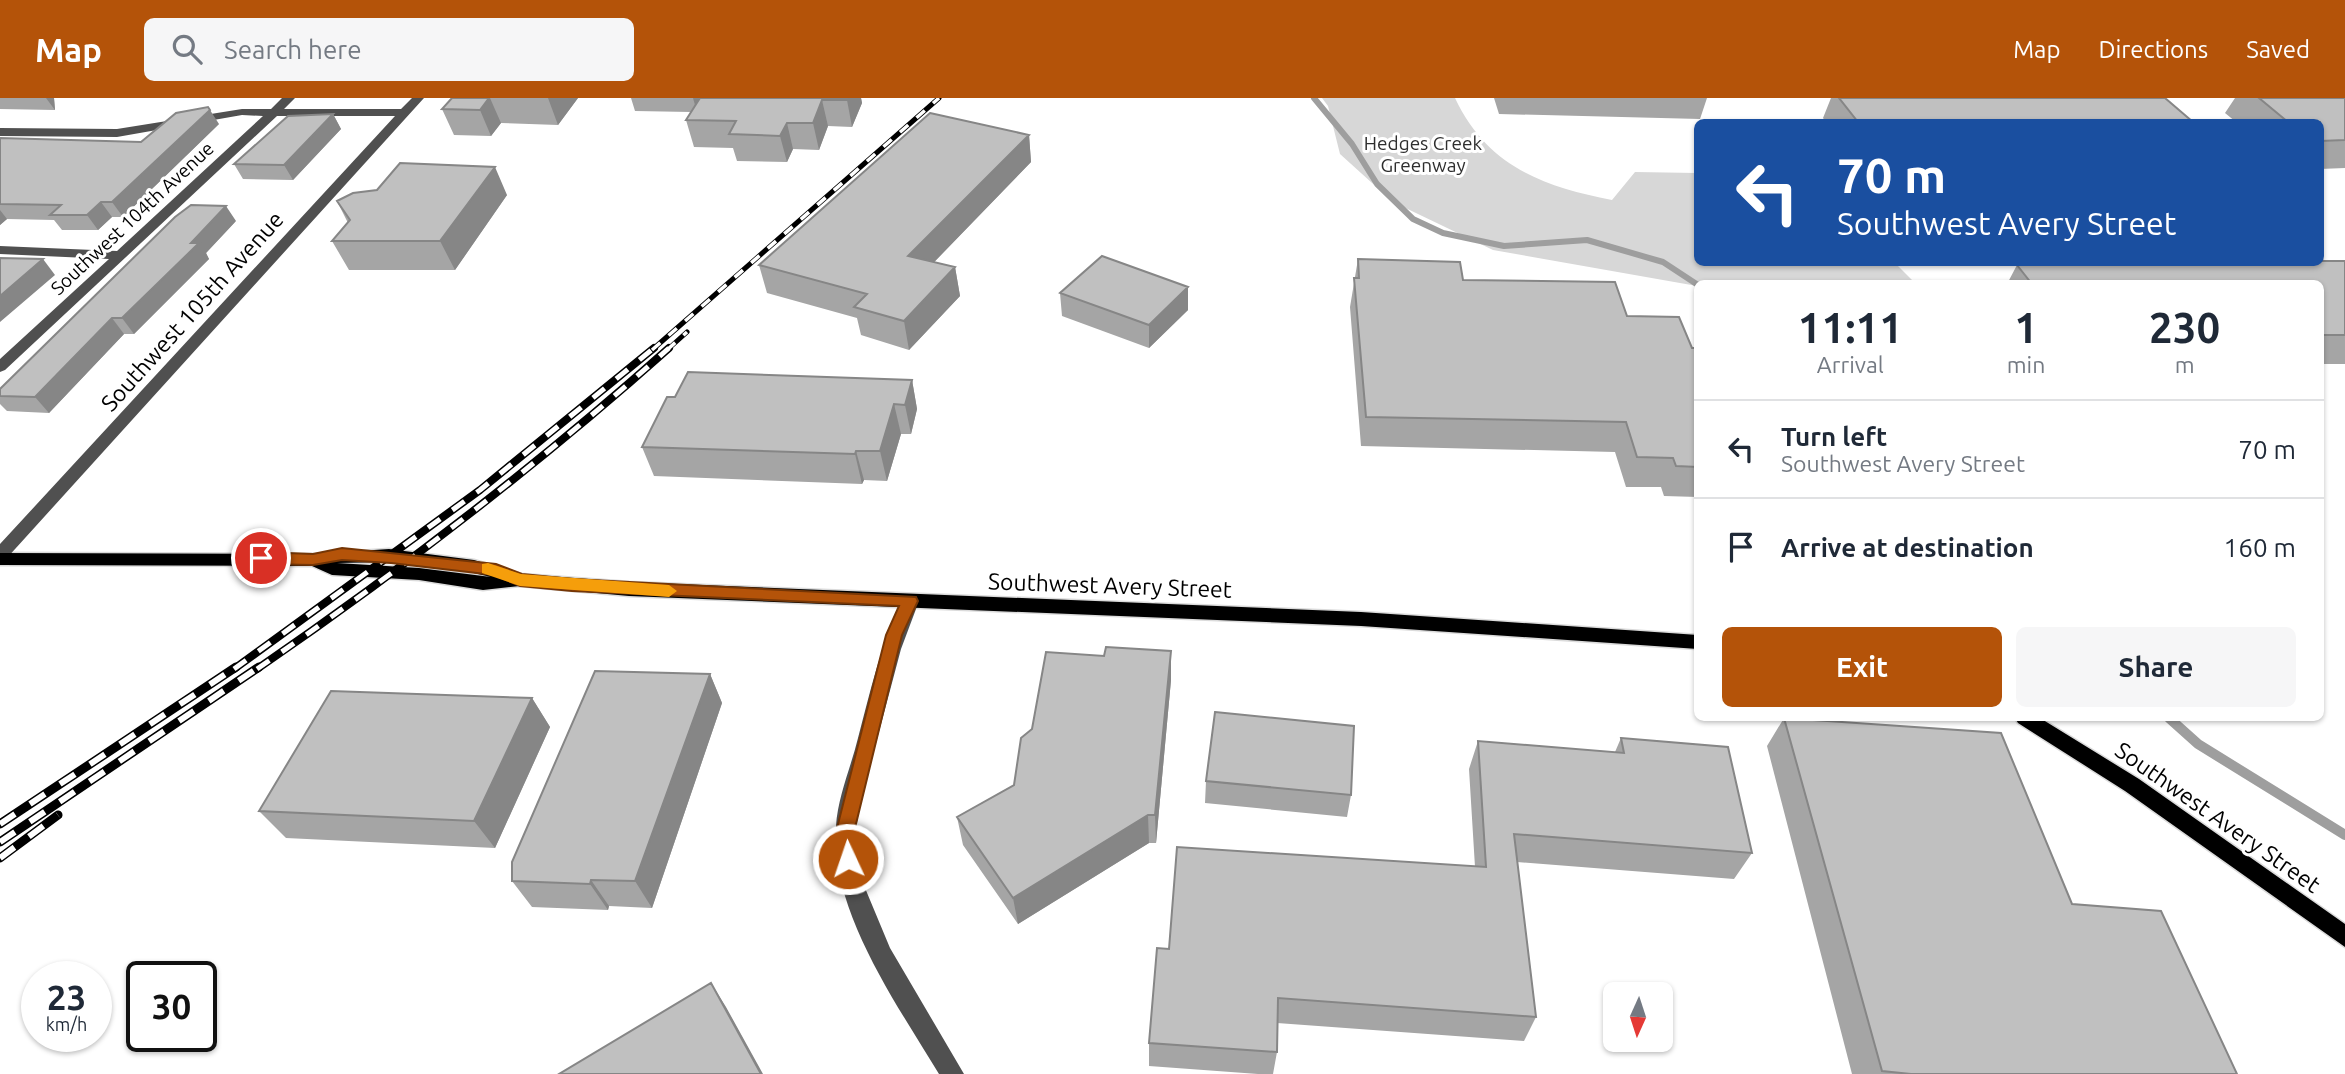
<!DOCTYPE html>
<style>
body{margin:0;font-family:Ubuntu,sans-serif;background:#f6f6f7;color:#1f2937;height:100vh;display:flex;flex-direction:column;font-size:26px;white-space:nowrap}
*{box-sizing:border-box;margin:0}
p{font-size:23px;color:#747a83}
.icon{flex:none;width:38px;height:38px;fill:none;stroke:currentColor;stroke-width:2;stroke-linecap:round;stroke-linejoin:round}
.map{position:relative;flex:1;overflow:hidden}
.side{position:absolute;left:1694px;top:182px;width:630px;height:441px;display:flex;flex-direction:column;background:#fff;border-radius:10px;box-shadow:0 2px 5px #0004}
.side>*{flex:none}
.top-card{position:absolute;left:1694px;top:21px;width:630px;height:147px;border-radius:10px;box-shadow:0 2px 5px #0004;background:#1a4fa0;color:#fff;overflow:hidden}
.needle{width:46px;rotate:183deg}
.buttons{position:absolute;left:1603px;top:884px;display:grid;gap:14px}
.buttons a{display:grid;place-items:center;width:70px;height:70px;border-radius:10px;background:#fff;box-shadow:0 2px 5px #0004;font-size:35px}
.speed{position:absolute;left:21px;top:863px;display:flex;gap:14px;font-size:35px;font-weight:700;text-align:center}
.speed>*{display:grid;place-content:center;width:91px;height:91px;border-radius:50%;background:#fff;box-shadow:0 2px 5px #0004;line-height:1}
.speed small{font-size:18px;font-weight:400}
.speed .limit{border:4px solid #111;border-radius:10px;background:#fff;color:#111}
.pin{position:absolute;display:grid;place-items:center;width:60px;height:60px;color:#fff;margin:-30px;border:4px solid #fff;border-radius:50%;box-shadow:0 2px 7px #0007}
.me{position:absolute;width:77px;margin:-38px;rotate:357deg;stroke-linejoin:round;filter:drop-shadow(0 0 5px #0008)}
.turn{display:flex;align-items:center;gap:24px;height:147px;padding:0 28px;font-size:32px}
.turn .icon{width:91px;height:91px;stroke-width:2.5}
.turn b{display:block;font-size:49px;line-height:60px}
.eta{display:flex;justify-content:space-evenly;align-items:center;height:119px;text-align:center}
.eta b{font-size:42px;font-weight:700;line-height:49px}
.action{display:flex;gap:14px;margin-top:auto;padding:14px 28px}
.action a{flex:1;height:80px;border-radius:10px;background:#b45309;color:#fff;font-size:28px;font-weight:700;line-height:80px;text-align:center}
.action a+a{background:#f6f6f7;color:#1f2937}
ul{padding:0;list-style:none}
li{display:flex;align-items:center;gap:21px;height:98px;padding:0 28px;border-top:2px solid #e0e1e3}
li div{flex:1}
li b{display:block;font-size:26px}
li em{font-style:normal}
header{display:flex;align-items:center;gap:42px;box-sizing:border-box;height:98px;padding:0 35px;background:#b45309;color:#fff}
header strong{font-size:33px}
nav{display:flex;gap:38px;margin-inline-start:auto;font-size:24px}
.search{width:490px;height:63px;background:#f6f6f7;display:flex;align-items:center;gap:18px;box-sizing:border-box;padding:0 24px;border-radius:10px;color:#747a83;font-size:26px}
.map>svg:first-child{display:block}
.green{fill:#d7d7d7}
.lines{fill:none;stroke-linecap:round;stroke-linejoin:round}
.stream-far1{stroke:#9e9e9e;stroke-width:6}
.stream{stroke:#9e9e9e;stroke-width:10}
.major-casing{stroke:#dbdbdb;stroke-width:3}
.minor{fill:#505050;fill-rule:evenodd}
.major{fill:#000;fill-rule:evenodd}
.rail-far2-casing{stroke:#000;stroke-width:5}
.rail-far1-casing{stroke:#000;stroke-width:8}
.rail-casing{stroke:#000;stroke-width:9}
.rail-far2{stroke:#fff;stroke-width:3.5;stroke-dasharray:11;stroke-linecap:butt}
.rail-far1{stroke:#fff;stroke-width:5;stroke-dasharray:15;stroke-linecap:butt}
.rail{stroke:#fff;stroke-width:6;stroke-dasharray:18;stroke-linecap:butt}
.wall{fill:#a5a5a5}
.shaded-wall{fill:#868686}
.building{fill:#c0c0c0;stroke:#868686;stroke-width:2}
.route{fill:#b45309;stroke:#753606;stroke-width:2}
.slow{fill:#f59e0b}
.labels{text-anchor:middle;dominant-baseline:central;stroke-width:6;stroke-linejoin:round;paint-order:stroke}
.far-park-label{font-size:19px;fill:#2e2e2e;stroke:#fff}
.far-street-label{font-size:19px;fill:#000;stroke:#fff}
.street-label{font-size:23px;fill:#000;stroke:#fff}
</style>
<header>
<strong>Map</strong>
<div class="search"><svg class="icon" aria-label="search" viewBox="0 0 24 24"><circle cx="10" cy="10" r="6"/><path d="M15 15l6 6"/></svg>Search here</div>
<nav><a>Map</a><a>Directions</a><a>Saved</a></nav>
</header>
<div class="map">
<svg width="2345" height="976" viewBox="0 0 2345 976">
<rect width="100%" height="100%" fill="#fff"/>
<!-- green -->
<path class="green" d="M1322 0H1455C1487 68 1542 88 1612 102L1635 74 1697 75 1698 164 1895 165 1915 185 1698 186 1697 188 1493 152 1393 104 1340 56 1328 8Z"/>
<g class="lines">
<!-- stream-far1 -->
<path class="stream-far1" d="M1314 0 1352 46 1377 86 1413 121 1443 135 1504 148 1587 142 1663 164 1698 187"/>
<!-- stream -->
<path class="stream" d="M2169 620 2198 646 2345 737"/>
<!-- major casing -->
<g class="major-casing">
<path id="major" d="M389 451 474 462 521 476 629 484 1361 514 1698 537V551L1361 528 629 498 520 488 483 492 419 482 332 477 312 468 0 467V455L314 456ZM389 464 447 469 491 479 419 470 337 465Z
M2015 620H2040L2139 681 2345 826V849L2125 693 2018 625Z"/>
</g>
<!-- minor -->
<path class="minor" d="M282 0H295L284 11H401L412 0H424L6 461 0 463V446L395 18H277L5 272 0 274V261L109 161 0 156V148L117 153 263 18 242 17 117 39 0 38V30L117 31 242 11H271Z
M910 496 916 498 919 503 901 551 863 694 856 729 857 759 865 790 890 850 964 976H939C898 908 829 811 836 728 838 698 851 669 858 640 870 594 881 547 901 503L904 498Z"/>
<!-- major -->
<use href="#major" class="major"/>
<!-- rail-far2 casing -->
<g class="rail-far2-casing">
<path id="rail-far2" d="M652 252 939 0
M667 252 687 234"/>
</g>
<!-- rail-far1 casing -->
<g class="rail-far1-casing">
<path id="rail-far1" d="M234 571 480 392 654 250
M257 571C401 472 539 366 669 250"/>
</g>
<!-- rail casing -->
<g class="rail-casing">
<path id="rail" d="M0 726 236 569
M0 744 259 569
M0 760 58 717"/>
</g>
<!-- rail-far2 -->
<use href="#rail-far2" class="rail-far2"/>
<!-- rail-far1 -->
<use href="#rail-far1" class="rail-far1"/>
<!-- rail -->
<use href="#rail" class="rail"/>
</g>
<!-- wall -->
<path class="wall" d="M0 0H54L55 12 0 11Z
M452 0H578L558 27 501 25 491 38 454 37 442 11Z
M631 0H861L862 5 852 29 828 28 819 52 793 51 787 64 737 63 733 50 694 49 686 22 691 14 635 13Z
M1494 0H1707L1700 21 1499 16Z
M1831 0H2165L2193 24H1826L1823 20Z
M2235 0H2345V70L2320 71V24H2236L2225 15Z
M333 16 341 31 293 82 243 81 234 66Z
M219 26 123 119H112L98 132H62L54 122 7 121 0 127V40L141 44Z
M1029 37 1031 64 934 164 955 169 960 198 909 252 861 237 857 220 767 195 759 167Z
M507 97 455 172H349L332 143 348 125 337 103Z
M236 123 206 155 209 161 134 236H124L49 315 7 313 0 306V291Z
M1358 161 1463 182 1627 218 1692 250H1698V399L1664 398 1661 389H1626L1615 354 1361 348 1350 209Z
M2345 163V266H2320V186H2007L2017 167Z
M1060 195 1188 212 1149 250 1062 218Z
M912 282 917 311 911 336H901L887 383 864 382 862 386 654 378 642 349 675 299Z
M1171 553V582L1156 745H1149L1018 826 963 747 957 719 1014 687 1032 631 1104 558Z
M710 576 722 605 652 810 609 808 608 812 532 809 512 783Z
M532 600 550 629 495 750 286 740 259 713Z
M1784 620 2072 806 2237 976H1852L1767 648Z
M1621 640 1752 755 1734 781 1517 764 1536 919 1524 943 1277 925V954L1273 976H1258L1149 968V945L1169 851 1475 769 1469 671 1478 643 1615 654Z
M1206 683 1351 697 1347 719 1205 705Z"/>
<!-- shaded-wall -->
<path class="shaded-wall" d="M46 0H54L55 12Z
M489 0H490L501 25 491 38 480 12Z
M548 0H578L558 27Z
M693 0H706L697 14Z
M848 0H861L862 5 852 29 847 2Z
M822 2 828 28 819 52 813 25Z
M210 12 219 26 123 119 112 104Z
M333 16 341 31 293 82 284 67Z
M787 25 793 51 787 64 780 38Z
M1029 37 1031 64 913 186 908 158Z
M495 69 507 97 455 172 440 143Z
M101 104 112 119 98 132 87 117Z
M226 108 236 123 206 155 209 161 134 236 122 220 191 145Z
M0 112 7 121 0 127Z
M43 161 55 177 0 224V198Z
M955 169 960 198 909 252 904 223Z
M1188 189V212L1149 250V227Z
M112 220 124 236 49 315 35 299Z
M912 282 917 311 911 336 905 307Z
M894 306 901 336 887 383 880 353Z
M856 353 864 382 862 386 855 356Z
M1171 553V582L1156 745 1155 717Z
M710 576 722 605 652 810 635 783Z
M532 600 550 629 495 750 474 723Z
M1148 717 1149 745 1018 826 1013 800Z
M591 782 609 808 608 812 590 786Z
M711 885 726 909 763 976H761Z"/>
<!-- building -->
<path class="building" d="M452 0H489L480 12 442 11Z
M700 0H848L847 2H822L813 25H787L780 38 729 36 736 23 686 22Z
M1839 0H2165L2193 24H1858Z
M2259 0H2345V42L2320 43V24H2288Z
M208 9 210 12 112 104H101L87 117H50L61 107 0 106V40L141 44 176 15Z
M930 15 1029 37 908 158 955 169 904 223 854 209 867 196 759 167Z
M333 16 284 67 234 66 288 18Z
M400 65 495 69 440 143H332L350 122 337 103 353 95 377 92Z
M191 107 226 108 191 145H199L122 220H112L35 299 0 298V291L175 119Z
M1102 158 1188 189 1149 227 1060 195Z
M0 160 43 161 0 198Z
M1358 161 1460 164 1463 182 1615 184 1627 218 1679 219 1692 250H1698V369L1676 368 1673 360 1637 359 1626 324 1366 319 1354 180H1359Z
M2320 163H2345V237H2320V186H2032L2017 167 2320 164Z
M688 274 912 282 905 307 894 306 880 353H856L855 356 642 349 667 299H675Z
M1106 549 1171 553 1155 717H1148L1013 800 957 719 1014 687 1021 640 1032 631 1046 554 1104 558Z
M595 573 710 576 635 783 591 782 590 786 512 783V764Z
M331 593 532 600 474 723 259 713Z
M1215 614 1354 628 1351 697 1206 683Z
M1784 620 2001 635 2072 806 2161 813 2237 976H1911L1882 973Z
M1621 640 1728 649 1752 755 1514 736 1536 919 1278 900 1277 954 1149 945 1157 850 1169 851 1177 749 1486 769 1478 643 1624 655Z
M711 885 761 976H559Z"/>
<!-- route -->
<path class="route" d="M342 450 496 466 522 476 572 481 916 499 918 503 902 537 855 730 858 761 855 767 848 769 842 767 837 730 886 537 899 508 572 493 520 488 494 477 391 465 342 462 313 467 261 466 253 460 261 454 313 456Z"/>
<!-- slow -->
<path class="slow" d="M488 465 521 476 669 487 677 493 669 499 520 488 482 475V466Z"/>
<g class="labels">
<!-- far-park labels -->
<g class="far-park-label">
<text x="1423" y="45">Hedges Creek<tspan x="1423" dy="22">Greenway</tspan></text>
</g>
<!-- far-street labels -->
<g class="far-street-label">
<text transform="translate(132 120) rotate(-43)">Southwest 104th Avenue</text>
</g>
<!-- street labels -->
<g class="street-label">
<text transform="translate(192 213) rotate(-48)">Southwest 105th Avenue</text>
<text transform="translate(1110 487) rotate(2)">Southwest Avery Street</text>
<text transform="translate(2218 719) rotate(35)">Southwest Avery Street</text>
</g>
</g>
</svg>
<div class="buttons">
<a><svg class="needle" viewBox="-14 -14 28 28"><path d="M0-13l5 13h-10z" fill="#e53935"/><path d="M0 13l5-13h-10z" fill="#747a83"/></svg></a>
</div>
<div class="speed"><div>23<small>km/h</small></div><div class="limit">30</div></div>
<div class="pin" style="left:261px;top:460px;background:#d93025"><svg class="icon" aria-label="arrive" viewBox="0 0 24 24"><path d="M6 21V4h12l-3 4 3 4H6"/></svg></div>
<svg class="me" style="left:848px;top:761px" viewBox="-20 -20 40 40"><circle r="17" fill="#b45309" stroke="#fff" stroke-width="3"/><path d="M0-11L8 9 0 5-8 9z" fill="#fff"/></svg>
<div class="top-card">
<div class="turn"><svg class="icon" aria-label="left" viewBox="0 0 24 24"><path d="M17 20v-9H6M10 6l-5 5 5 5"/></svg><div><b>70 m</b>Southwest Avery Street</div></div>
</div>
<section class="side">
<div class="eta">
<div><b>11:11</b><p>Arrival</p></div>
<div><b>1</b><p>min</p></div>
<div><b>230</b><p>m</p></div>
</div>
<ul>
<li><svg class="icon" aria-label="left" viewBox="0 0 24 24"><path d="M17 20v-9H6M10 6l-5 5 5 5"/></svg><div><b>Turn left</b><p>Southwest Avery Street</p></div><em>70 m</em></li>
<li><svg class="icon" aria-label="arrive" viewBox="0 0 24 24"><path d="M6 21V4h12l-3 4 3 4H6"/></svg><div><b>Arrive at destination</b></div><em>160 m</em></li>
</ul>
<div class="action"><a>Exit</a><a>Share</a></div>
</section>
</div>
